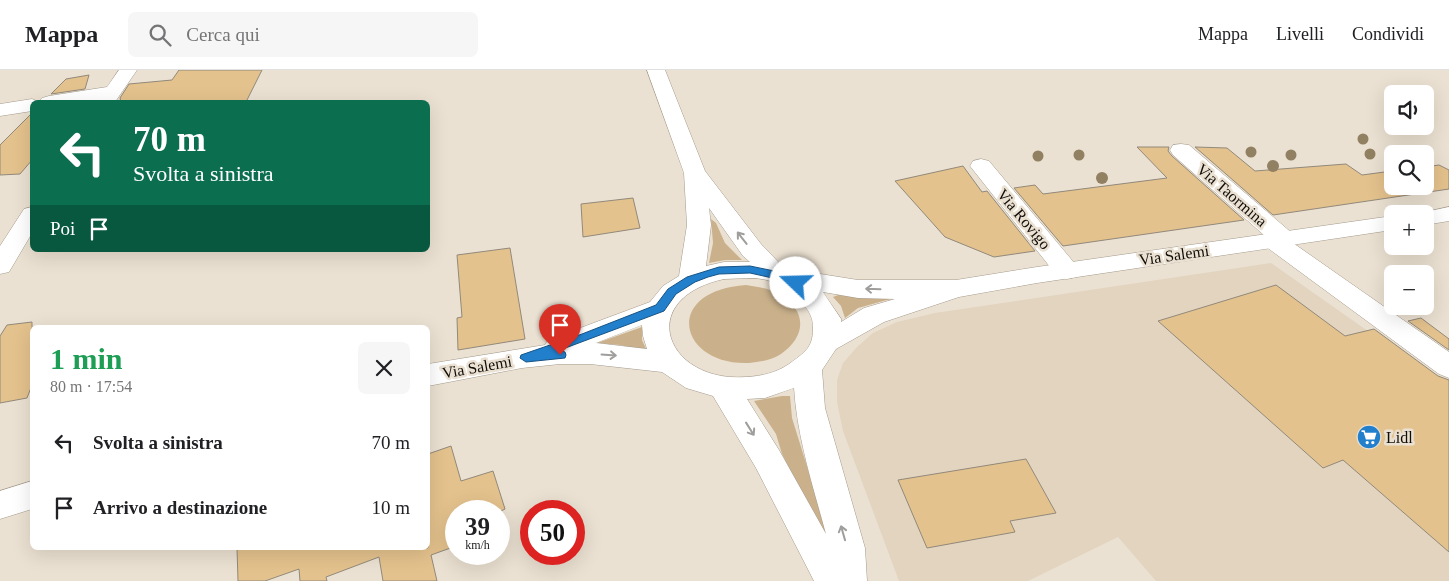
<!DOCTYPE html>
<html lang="it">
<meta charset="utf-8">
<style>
body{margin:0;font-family:Georgia,serif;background:#f6f6f6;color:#202124;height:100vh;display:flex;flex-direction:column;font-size:19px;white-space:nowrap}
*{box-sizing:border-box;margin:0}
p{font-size:16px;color:#757577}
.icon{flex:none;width:28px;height:28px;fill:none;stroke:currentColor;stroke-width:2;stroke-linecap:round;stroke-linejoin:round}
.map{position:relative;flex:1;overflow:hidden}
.side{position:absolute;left:30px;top:255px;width:400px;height:225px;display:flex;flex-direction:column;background:#fff;border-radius:8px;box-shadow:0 5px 20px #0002}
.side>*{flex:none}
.hud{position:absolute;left:30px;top:30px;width:400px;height:152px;border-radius:8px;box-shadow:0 5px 20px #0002;background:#0b6e4f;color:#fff;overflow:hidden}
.buttons{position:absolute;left:1384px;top:15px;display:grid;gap:10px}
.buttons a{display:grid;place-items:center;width:50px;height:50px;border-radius:8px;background:#fff;box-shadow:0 5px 20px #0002;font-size:25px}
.speed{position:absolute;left:445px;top:430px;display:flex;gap:10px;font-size:25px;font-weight:700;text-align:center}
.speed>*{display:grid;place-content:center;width:65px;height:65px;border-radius:50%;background:#fff;box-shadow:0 5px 20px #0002;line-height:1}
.speed small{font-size:12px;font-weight:400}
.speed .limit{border:8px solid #d22;background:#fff;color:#111}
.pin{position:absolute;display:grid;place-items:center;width:42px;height:42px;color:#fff;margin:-51px -21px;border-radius:50% 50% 50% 0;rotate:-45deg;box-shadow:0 0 5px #0007}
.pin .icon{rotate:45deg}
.me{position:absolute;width:55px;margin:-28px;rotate:291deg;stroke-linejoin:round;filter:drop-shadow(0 0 4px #0008)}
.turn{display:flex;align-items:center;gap:18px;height:105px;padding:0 20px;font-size:22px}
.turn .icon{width:65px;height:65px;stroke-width:2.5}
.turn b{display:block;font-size:35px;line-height:42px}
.then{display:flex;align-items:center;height:48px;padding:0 20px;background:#0003;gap:10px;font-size:19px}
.round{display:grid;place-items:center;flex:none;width:52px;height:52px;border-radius:8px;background:#f6f6f6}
.overview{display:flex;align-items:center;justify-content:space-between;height:85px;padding:0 20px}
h1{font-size:30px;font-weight:600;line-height:38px;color:#1e9e55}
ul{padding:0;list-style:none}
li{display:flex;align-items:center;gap:15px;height:65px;padding:0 20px}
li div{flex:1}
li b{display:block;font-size:19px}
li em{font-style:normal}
header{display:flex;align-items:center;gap:30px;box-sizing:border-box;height:70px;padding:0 25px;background:#fff;border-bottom:1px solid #e0e0e0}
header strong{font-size:24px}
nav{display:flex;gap:28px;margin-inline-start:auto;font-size:18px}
.search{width:350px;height:45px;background:#f6f6f6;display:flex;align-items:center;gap:12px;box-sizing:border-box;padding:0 18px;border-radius:8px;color:#757577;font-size:19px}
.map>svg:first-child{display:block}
.built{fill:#e2d4bf}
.green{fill:#cab18b}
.building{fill:#e4c28d;stroke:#91897b}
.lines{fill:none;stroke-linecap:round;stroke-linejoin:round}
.minor-casing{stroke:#a39a8c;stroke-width:1}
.major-casing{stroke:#a39a8c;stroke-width:1}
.minor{fill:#fff;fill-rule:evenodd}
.major{fill:#fff;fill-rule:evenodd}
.tree{fill:#918061}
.oneway{stroke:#9f9e9c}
.route{fill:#227fcc;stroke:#165385}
.labels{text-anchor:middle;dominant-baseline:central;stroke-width:5;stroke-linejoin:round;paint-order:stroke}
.street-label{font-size:16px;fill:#100d08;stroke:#ebe1d2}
.poi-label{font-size:16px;fill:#100d08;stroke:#ebe1d2;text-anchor:start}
</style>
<header>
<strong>Mappa</strong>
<div class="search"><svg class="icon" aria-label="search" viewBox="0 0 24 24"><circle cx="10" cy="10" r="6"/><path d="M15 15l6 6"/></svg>Cerca qui</div>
<nav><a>Mappa</a><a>Livelli</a><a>Condividi</a></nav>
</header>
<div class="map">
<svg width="1449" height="511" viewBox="0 0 1449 511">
<rect width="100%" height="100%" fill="#ebe1d2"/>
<!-- built -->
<path class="built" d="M1271 193 1449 318V511H1156L1118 467 1028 511H899L843 361 837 332V310L843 293 857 277 873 263 897 252 935 243Z"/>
<!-- green -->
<path class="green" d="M711 149 716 153 725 173 742 190H725L709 193 713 173Z
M746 215C757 217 769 218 779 224 807 240 807 266 781 284 772 290 760 292 749 293 679 296 661 221 746 215Z
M838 225 894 228 858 238 845 248 841 236 833 227Z
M642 257V270L647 281 620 275 597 273Z
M782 326H790L792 348 824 451 827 465 824 467 782 384 776 364 754 331Z"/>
<!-- building -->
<path class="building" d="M179 0H262L246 32H121L120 28 129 14 172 10Z
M89 5 85 19 51 24 66 9Z
M32 43V90L20 104 0 105V75Z
M1137 77H1169L1168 81 1172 86 1244 150 1063 176 1014 118 1035 115 1043 124 1167 108Z
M1195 77 1227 78 1255 101 1346 94 1362 105 1392 101V116H1425V97L1439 95 1449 100V119L1273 145Z
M963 96 982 122 987 121 1035 181 994 187 945 167 895 111Z
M633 128 640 158 583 167 581 134Z
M510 178 525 269 458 280 457 248 462 247 457 185Z
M1276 215 1345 266 1374 259 1438 306 1449 310V482L1343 390 1323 398 1158 251Z
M1421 248 1449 269V280L1408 251Z
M32 252V315L27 328 0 333V266L7 255Z
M451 376 461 411 493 401 505 439 499 442 456 441V476L431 485 437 511H383L379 487 326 507 327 511H300L299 499 265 511H238L237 478H428V384Z
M1026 389 1056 443 1010 451 1015 462 927 478 898 410Z"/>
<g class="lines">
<!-- minor casing -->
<g class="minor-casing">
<path id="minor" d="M119 0H137L115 32H97V30L83 32H32V41L0 46V34L32 29 39 32 42 28 49 26 107 17Z
M1181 74 1189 75 1293 164 1296 169 1293 173 1449 282V308L1439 304 1265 176 1262 171 1265 166 1173 85 1170 80 1173 75Z
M981 89 989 91 1076 195 1080 201 1076 207 1067 209 1058 207 970 96 973 91Z
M32 137V163L9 202 0 204V176L24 139Z"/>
</g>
<!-- major casing -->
<g class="major-casing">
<path id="major" d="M647 0H665L705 101 761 174 783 197 814 203 858 210H956L1037 197 1392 146V160L1037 213 959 227 884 252 836 279 822 300 825 338 865 478 867 511H814L756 398 713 326 686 318 662 302 590 294H560L522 298 428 316V294L545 275 548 270 650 232 663 216 679 206 687 155 684 103ZM709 138 743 186 750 192H724L706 196 711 155ZM724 209C738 209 756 206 770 211 774 213 779 217 782 219 798 229 814 239 813 259 813 278 804 283 789 294 776 303 762 306 746 307 666 313 633 229 724 209ZM823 222 858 228 895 229 864 238 841 252V249ZM642 255 643 266 647 279 596 273ZM794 318C797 367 813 416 826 464L779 380 747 329 765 328Z
M1449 137V151L1425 155V144H1416Z
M32 411V439L0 449V421Z"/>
</g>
<!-- minor -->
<use href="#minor" class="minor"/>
<!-- major -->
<use href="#major" class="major"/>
</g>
<!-- trees -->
<g class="tree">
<circle cx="1363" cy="69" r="5.5"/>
<circle cx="1251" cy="82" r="5.5"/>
<circle cx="1370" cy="84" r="5.5"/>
<circle cx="1079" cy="85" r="5.5"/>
<circle cx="1291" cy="85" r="5.5"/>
<circle cx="1038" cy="86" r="5.5"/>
<circle cx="1273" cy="96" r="6"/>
<circle cx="1102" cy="108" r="6"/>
</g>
<!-- one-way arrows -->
<defs><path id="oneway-shaft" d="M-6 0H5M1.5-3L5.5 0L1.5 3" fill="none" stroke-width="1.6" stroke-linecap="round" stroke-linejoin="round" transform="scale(1.25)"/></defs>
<g class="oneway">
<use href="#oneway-shaft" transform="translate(742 168) rotate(-128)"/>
<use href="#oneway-shaft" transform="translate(873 219) rotate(-178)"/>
<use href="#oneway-shaft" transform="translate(609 285) rotate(4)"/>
<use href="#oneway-shaft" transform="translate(750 359) rotate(58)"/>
<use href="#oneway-shaft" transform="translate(843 463) rotate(-106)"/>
</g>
<!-- route -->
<path class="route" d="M750 196 784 203 801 213 796 217 777 209 750 203 719 204 708 207 695 212 676 224 664 241 560 280 565 282 566 285 565 288 526 292 520 288 521 285 582 264 656 235 668 219 687 207 719 197Z"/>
<!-- icons -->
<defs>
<g id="supermarket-disc" transform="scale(1.25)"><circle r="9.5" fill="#227fcc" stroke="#ebe1d2"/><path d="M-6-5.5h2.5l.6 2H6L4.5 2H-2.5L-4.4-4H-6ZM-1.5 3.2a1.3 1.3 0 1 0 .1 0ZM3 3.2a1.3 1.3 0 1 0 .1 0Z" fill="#fff"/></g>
</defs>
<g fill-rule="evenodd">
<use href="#supermarket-disc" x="1369" y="367"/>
</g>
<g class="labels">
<!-- street labels -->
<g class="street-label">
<text transform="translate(1232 125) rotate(41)">Via Taormina</text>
<text transform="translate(1024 149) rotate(50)">Via Rovigo</text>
<text transform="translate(1174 185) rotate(-8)">Via Salemi</text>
<text transform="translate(477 297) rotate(-10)">Via Salemi</text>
</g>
<!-- poi labels -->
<g class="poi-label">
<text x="1386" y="367">Lidl</text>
</g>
</g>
</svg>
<div class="buttons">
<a><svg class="icon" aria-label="sound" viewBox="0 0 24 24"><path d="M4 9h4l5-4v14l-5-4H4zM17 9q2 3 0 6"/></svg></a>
<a><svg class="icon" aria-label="search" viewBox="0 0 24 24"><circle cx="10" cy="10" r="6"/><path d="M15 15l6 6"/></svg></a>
<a>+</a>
<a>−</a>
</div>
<div class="speed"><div>39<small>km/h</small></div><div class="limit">50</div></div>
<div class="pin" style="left:560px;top:285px;background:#d93025"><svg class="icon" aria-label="arrive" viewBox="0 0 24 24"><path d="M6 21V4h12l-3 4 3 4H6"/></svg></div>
<svg class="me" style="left:796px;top:213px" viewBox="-20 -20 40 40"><circle r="19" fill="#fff"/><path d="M0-13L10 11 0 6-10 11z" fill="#227fcc"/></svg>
<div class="hud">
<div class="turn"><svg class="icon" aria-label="left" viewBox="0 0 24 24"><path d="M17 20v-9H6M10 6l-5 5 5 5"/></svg><div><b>70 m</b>Svolta a sinistra</div></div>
<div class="then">Poi<svg class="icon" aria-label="arrive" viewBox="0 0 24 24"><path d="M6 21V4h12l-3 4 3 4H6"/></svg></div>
</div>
<section class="side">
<div class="overview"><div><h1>1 min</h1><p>80 m · 17:54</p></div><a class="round"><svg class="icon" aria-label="close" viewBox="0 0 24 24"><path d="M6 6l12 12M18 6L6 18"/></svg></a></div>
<ul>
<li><svg class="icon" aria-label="left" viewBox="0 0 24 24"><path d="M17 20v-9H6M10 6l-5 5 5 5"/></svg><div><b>Svolta a sinistra</b></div><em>70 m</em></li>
<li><svg class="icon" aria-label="arrive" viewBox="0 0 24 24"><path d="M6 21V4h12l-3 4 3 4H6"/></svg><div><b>Arrivo a destinazione</b></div><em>10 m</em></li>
</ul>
</section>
</div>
